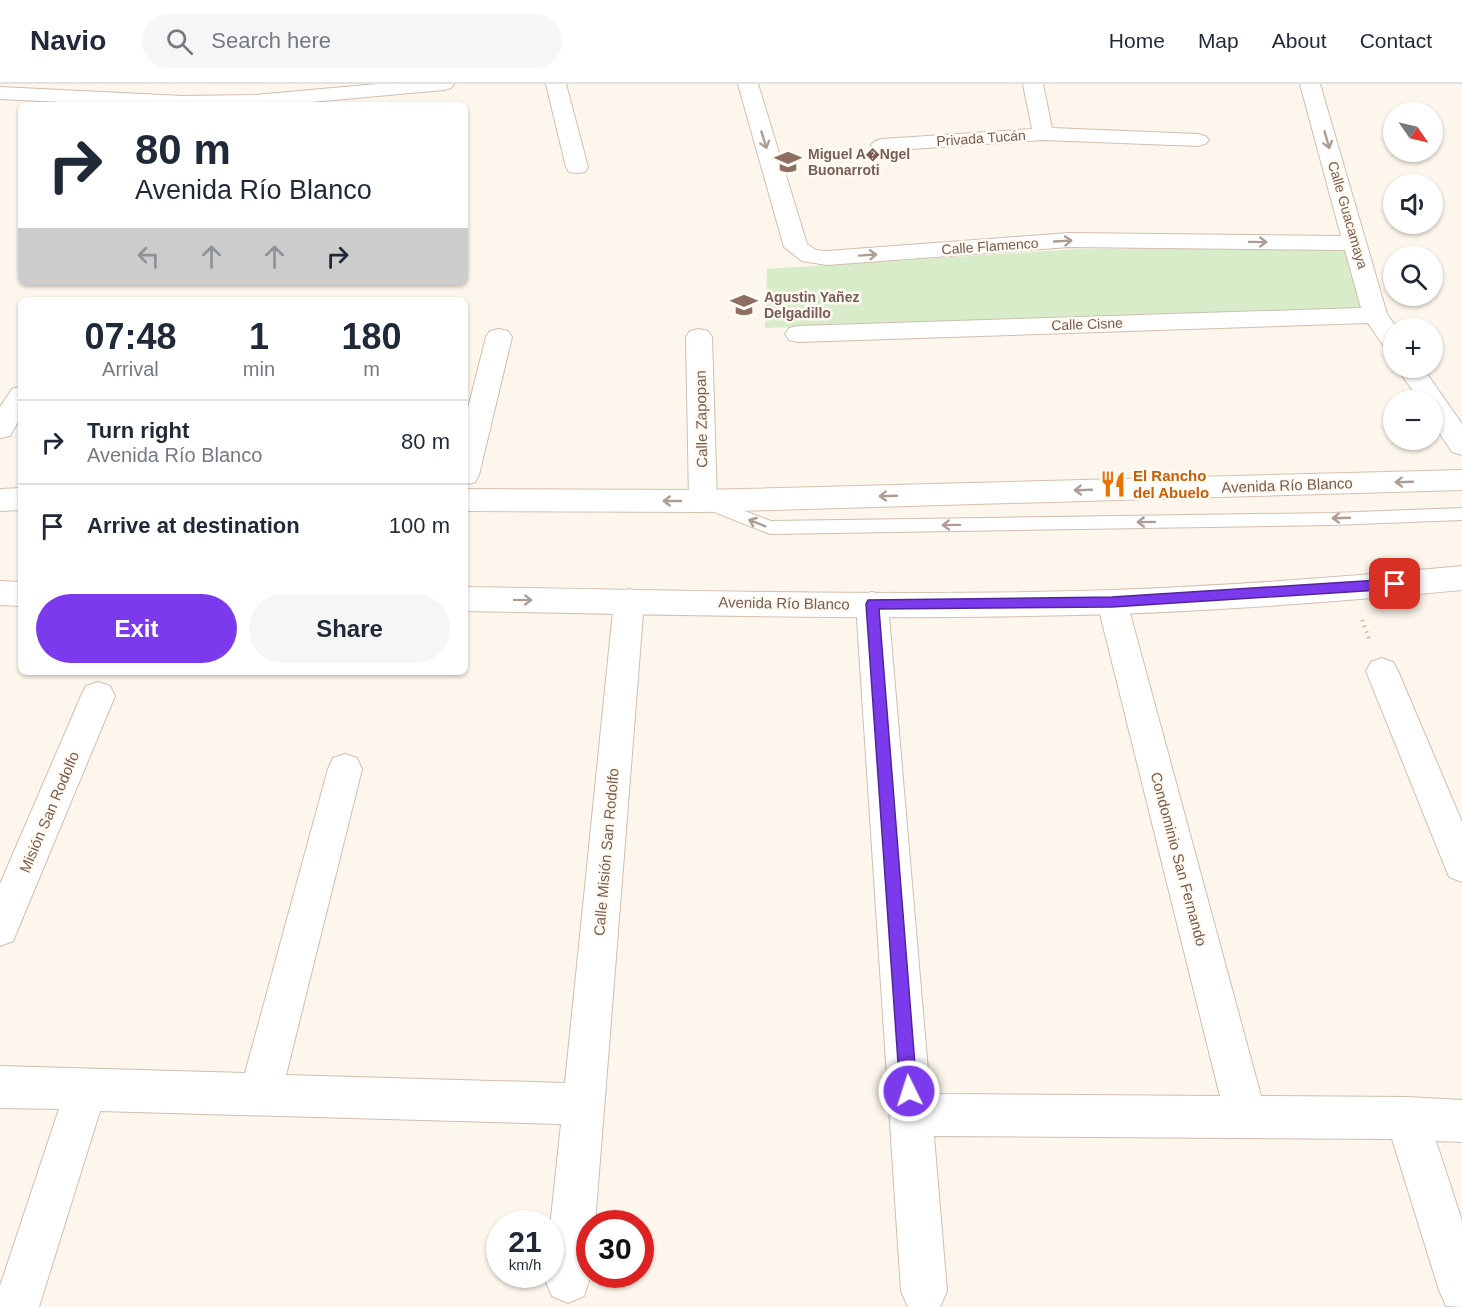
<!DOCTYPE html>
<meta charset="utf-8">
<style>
body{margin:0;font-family:Helvetica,sans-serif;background:#f6f6f7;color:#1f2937;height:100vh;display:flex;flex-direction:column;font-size:22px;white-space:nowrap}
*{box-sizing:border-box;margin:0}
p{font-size:20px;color:#747a83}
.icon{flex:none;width:33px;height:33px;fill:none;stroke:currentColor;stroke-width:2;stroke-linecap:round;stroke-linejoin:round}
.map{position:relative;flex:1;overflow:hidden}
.side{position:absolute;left:18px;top:213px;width:450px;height:378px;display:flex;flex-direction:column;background:#fff;border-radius:9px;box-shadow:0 2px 4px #0004}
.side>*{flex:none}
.guide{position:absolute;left:18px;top:18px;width:450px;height:183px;border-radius:9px;box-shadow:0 2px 4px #0004;background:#fff;color:#1f2937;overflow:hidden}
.needle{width:39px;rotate:124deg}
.tools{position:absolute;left:1383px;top:18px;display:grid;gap:12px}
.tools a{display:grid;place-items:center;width:60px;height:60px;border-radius:50%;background:#fff;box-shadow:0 2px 4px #0004;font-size:30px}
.speed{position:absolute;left:486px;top:1126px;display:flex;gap:12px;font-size:30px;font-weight:700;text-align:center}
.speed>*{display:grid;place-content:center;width:78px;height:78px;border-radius:50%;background:#fff;box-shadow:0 2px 4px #0004;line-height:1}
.speed small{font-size:15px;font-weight:400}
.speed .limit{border:9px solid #d22;background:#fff;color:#111}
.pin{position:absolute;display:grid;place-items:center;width:51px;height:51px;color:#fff;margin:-26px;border-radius:12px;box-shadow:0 3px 9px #0006}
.me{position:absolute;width:66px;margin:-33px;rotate:356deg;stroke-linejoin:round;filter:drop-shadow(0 0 4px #0008)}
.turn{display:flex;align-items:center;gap:21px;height:126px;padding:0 18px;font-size:27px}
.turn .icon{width:78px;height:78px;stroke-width:2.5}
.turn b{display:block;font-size:42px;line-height:51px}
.lanes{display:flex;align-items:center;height:57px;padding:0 18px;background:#0003;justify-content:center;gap:30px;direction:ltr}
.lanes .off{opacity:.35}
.eta{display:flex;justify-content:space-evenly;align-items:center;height:102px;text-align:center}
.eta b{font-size:36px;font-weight:700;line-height:42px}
.cta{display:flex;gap:12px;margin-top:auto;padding:12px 18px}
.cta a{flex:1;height:69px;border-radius:36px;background:#7c3aed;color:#fff;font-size:24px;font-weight:700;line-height:69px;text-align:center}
.cta a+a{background:#f6f6f7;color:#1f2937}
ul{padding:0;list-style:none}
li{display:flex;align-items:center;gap:18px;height:84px;padding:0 18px;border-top:2px solid #e0e1e3}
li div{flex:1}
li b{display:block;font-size:22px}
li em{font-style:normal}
header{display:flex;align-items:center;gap:36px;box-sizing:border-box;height:84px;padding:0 30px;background:#fff;border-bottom:2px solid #e0e1e3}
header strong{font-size:28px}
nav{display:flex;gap:33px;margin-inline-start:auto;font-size:21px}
.search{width:420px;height:54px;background:#f6f6f7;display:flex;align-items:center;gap:15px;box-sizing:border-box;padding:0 21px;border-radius:33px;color:#747a83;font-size:22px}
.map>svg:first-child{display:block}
.green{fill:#d8ecc9}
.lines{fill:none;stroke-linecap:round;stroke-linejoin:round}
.lane-casing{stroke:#d1beb0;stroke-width:2}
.street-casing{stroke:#d1beb0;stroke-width:2}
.secondary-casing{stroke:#d6c0b0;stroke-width:2}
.path{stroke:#d9b8a5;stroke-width:4;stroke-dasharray:1.5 4.5;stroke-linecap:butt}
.lane{fill:#fff;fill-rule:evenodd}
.street{fill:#fff;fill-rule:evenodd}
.secondary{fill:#fff;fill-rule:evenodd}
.oneway{stroke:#af9d94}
.route{fill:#7c3aed;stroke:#51269a;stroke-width:1.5}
.labels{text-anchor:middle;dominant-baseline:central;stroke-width:5;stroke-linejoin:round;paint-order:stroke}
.far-street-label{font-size:14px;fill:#7a5c4d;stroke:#fffaf3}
.far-education-label{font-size:14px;font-weight:bold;fill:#785e54;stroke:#fffaf3;text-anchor:start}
.street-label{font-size:15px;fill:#7a5c4d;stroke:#fffaf3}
.food-label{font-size:15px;font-weight:bold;fill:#c56008;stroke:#fffaf3;text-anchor:start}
</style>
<header>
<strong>Navio</strong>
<div class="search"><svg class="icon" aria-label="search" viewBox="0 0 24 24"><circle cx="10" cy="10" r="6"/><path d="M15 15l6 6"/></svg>Search here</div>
<nav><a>Home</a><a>Map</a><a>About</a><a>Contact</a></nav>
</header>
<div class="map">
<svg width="1462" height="1223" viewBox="0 0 1462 1223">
<rect width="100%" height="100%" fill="#fdf6ec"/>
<!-- green -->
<path class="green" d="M1344 163 1364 224 765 244 767 185 1076 165Z"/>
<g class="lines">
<!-- lane casing -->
<g class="lane-casing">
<path id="lane" d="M705 412 771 437 1332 429 1462 424V436L1332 441 770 450 699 422 696 418 699 414Z"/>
</g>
<!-- street casing -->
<g class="street-casing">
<path id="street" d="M377 0H454L451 4 444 6 278 21H121L0 15V3L183 12 255 11Z
M546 0H566L588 83 585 88 577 89 569 88 566 83Z
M738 0H758L807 160 816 166 827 167 1069 149 1341 152 1300 0H1320L1387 230 1397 244H1394V266L1385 264 1368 239 798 258 789 256 785 250 789 244 798 242 1361 224 1345 166 1069 163 827 181 802 177 784 163Z
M1023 0H1043L1052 44 1198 50 1205 52 1209 56 1205 60 1198 62 1043 56 882 67 875 65 871 61 875 57 882 55 1032 45Z
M499 245 508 247 512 253 479 391 475 398 465 401V336L486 253 490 247Z
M699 245 708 247 712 253 717 417 713 424 703 428 693 424 689 417 686 253 690 247Z
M1397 284H1423L1462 340V371L1452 368 1432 338V316H1419Z
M21 302V333L10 352 0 354V323L12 305Z
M629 505 640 508 644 517 595 1140H590L591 1191 584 1212 568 1219 552 1212 545 1196 546 1191H550V1143L561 1040 100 1027 39 1223H0V1202L59 1025 0 1024V982L245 989 328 685 333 674 345 670 357 674 362 685 286 991 565 999 614 517 618 508Z
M1112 506 1123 509 1127 518 1261 1012 1407 1013 1462 1016V1058L1436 1057 1462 1137V1223L1446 1222 1439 1206 1392 1055 934 1052 947 1207 940 1223H908L901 1207 856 520 861 511 872 508 883 511 888 520 930 1010 1220 1012 1097 518 1101 509Z
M1382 574 1393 578 1398 587 1462 738V798L1449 793 1366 587 1371 578Z
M98 598 110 602 115 612 13 857 0 862V800L81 612 86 602Z"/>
</g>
<!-- secondary casing -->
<g class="secondary-casing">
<path id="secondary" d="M1462 386V406L703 428 465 427V405L703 406Z
M21 404V426L0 427V405Z
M1462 482V506C1346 517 1229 526 1112 530 896 537 681 531 465 527V503C681 506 896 513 1112 506 1229 502 1345 493 1462 482Z
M0 497 21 498V522L0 521Z"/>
</g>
<!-- path -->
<path class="path" d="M1362 536 1370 557"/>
<!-- lane -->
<use href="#lane" class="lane"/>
<!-- street -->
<use href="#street" class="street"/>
<!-- secondary -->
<use href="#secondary" class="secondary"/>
</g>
<!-- one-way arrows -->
<defs><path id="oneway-shaft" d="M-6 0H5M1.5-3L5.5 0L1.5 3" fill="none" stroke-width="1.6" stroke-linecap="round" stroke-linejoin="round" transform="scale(1.5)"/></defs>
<g class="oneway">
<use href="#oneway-shaft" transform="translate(764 56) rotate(73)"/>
<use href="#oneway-shaft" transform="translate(1327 56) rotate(74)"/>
<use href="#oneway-shaft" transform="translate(1063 157) rotate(-3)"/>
<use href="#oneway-shaft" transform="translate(1258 158) rotate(1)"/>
<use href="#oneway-shaft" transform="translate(868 171) rotate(-4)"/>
<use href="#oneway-shaft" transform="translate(1404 398) rotate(178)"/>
<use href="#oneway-shaft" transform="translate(1083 406) rotate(178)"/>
<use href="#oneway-shaft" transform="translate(888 412) rotate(178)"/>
<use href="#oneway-shaft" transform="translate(672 417) rotate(-180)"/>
<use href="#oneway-shaft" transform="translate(1341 434) rotate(178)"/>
<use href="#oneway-shaft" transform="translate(1146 438) rotate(179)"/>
<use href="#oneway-shaft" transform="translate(757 439) rotate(-158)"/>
<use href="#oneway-shaft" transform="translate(951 441) rotate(179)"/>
<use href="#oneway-shaft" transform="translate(523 516) rotate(1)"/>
</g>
<!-- route -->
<path class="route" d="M1395 495 1401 500 1395 505 1112 523 879 525 917 1007 915 1013 909 1016 903 1013 900 1007 866 520 868 516 1112 513Z"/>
<!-- icons -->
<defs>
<g id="school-bare" transform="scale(2.07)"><path d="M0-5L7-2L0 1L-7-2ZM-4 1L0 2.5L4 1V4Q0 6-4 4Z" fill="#8d6e63" stroke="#fffaf3" stroke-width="2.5" paint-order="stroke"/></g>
<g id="restaurant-bare" transform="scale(2.07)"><path d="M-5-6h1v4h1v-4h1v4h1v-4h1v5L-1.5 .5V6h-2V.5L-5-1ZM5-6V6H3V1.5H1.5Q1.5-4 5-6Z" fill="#e8710a" stroke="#fffaf3" stroke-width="2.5" paint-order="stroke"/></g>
</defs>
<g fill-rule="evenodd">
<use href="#school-bare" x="788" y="78"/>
<use href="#school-bare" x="744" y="221"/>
<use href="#restaurant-bare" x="1113" y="400"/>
</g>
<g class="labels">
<!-- far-street labels -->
<g class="far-street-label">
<text transform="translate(981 54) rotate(-4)">Privada Tucán</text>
<text transform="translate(1348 131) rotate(74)">Calle Guacamaya</text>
<text transform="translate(990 162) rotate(-4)">Calle Flamenco</text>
<text transform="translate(1087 240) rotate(-2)">Calle Cisne</text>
</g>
<!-- far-education labels -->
<g class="far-education-label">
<text x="808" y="70">Miguel A�Ngel<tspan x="808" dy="16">Buonarroti</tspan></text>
<text x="764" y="213">Agustin Yañez<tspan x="764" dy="16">Delgadillo</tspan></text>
</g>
<!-- street labels -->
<g class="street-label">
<text transform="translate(701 335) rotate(-91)">Calle Zapopan</text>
<text transform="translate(1287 401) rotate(-2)">Avenida Río Blanco</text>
<text transform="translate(784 519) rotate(1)">Avenida Río Blanco</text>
<text transform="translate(49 728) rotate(-67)">Misión San Rodolfo</text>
<text transform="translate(606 768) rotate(-85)">Calle Misión San Rodolfo</text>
<text transform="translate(1179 775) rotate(75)">Condominio San Fernando</text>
</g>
<!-- food labels -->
<g class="food-label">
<text x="1133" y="391">El Rancho<tspan x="1133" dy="17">del Abuelo</tspan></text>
</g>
</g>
</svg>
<div class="tools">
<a><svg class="needle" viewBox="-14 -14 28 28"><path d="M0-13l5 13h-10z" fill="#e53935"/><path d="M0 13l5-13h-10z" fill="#747a83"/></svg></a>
<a><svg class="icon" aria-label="sound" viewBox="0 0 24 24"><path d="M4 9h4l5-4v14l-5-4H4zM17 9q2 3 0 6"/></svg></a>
<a><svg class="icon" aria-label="search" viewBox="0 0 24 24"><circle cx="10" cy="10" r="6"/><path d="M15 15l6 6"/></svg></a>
<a>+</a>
<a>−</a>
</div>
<div class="speed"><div>21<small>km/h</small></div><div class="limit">30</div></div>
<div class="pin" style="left:1395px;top:500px;background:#d93025"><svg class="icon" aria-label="arrive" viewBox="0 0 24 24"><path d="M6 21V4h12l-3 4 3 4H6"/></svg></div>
<svg class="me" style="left:909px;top:1007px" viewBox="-20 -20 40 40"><circle r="17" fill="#7c3aed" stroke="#fff" stroke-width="3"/><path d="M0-11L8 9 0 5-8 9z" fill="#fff"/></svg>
<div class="guide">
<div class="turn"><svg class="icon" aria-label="right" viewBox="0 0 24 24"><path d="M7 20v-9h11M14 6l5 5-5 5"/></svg><div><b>80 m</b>Avenida Río Blanco</div></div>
<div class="lanes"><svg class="icon off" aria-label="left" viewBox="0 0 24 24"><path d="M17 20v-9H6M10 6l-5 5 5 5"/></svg><svg class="icon off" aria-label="ahead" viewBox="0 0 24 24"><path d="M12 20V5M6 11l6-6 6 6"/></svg><svg class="icon off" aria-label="ahead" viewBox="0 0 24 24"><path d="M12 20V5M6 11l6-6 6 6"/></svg><svg class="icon" aria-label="right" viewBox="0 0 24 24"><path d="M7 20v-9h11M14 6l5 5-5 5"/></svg></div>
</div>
<section class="side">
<div class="eta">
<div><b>07:48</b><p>Arrival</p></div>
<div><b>1</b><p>min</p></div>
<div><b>180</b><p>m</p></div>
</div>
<ul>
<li><svg class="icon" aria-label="right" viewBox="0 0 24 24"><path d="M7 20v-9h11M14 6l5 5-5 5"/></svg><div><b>Turn right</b><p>Avenida Río Blanco</p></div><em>80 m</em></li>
<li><svg class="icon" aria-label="arrive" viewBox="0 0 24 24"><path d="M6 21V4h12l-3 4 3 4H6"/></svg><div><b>Arrive at destination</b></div><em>100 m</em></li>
</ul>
<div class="cta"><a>Exit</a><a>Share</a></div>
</section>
</div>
